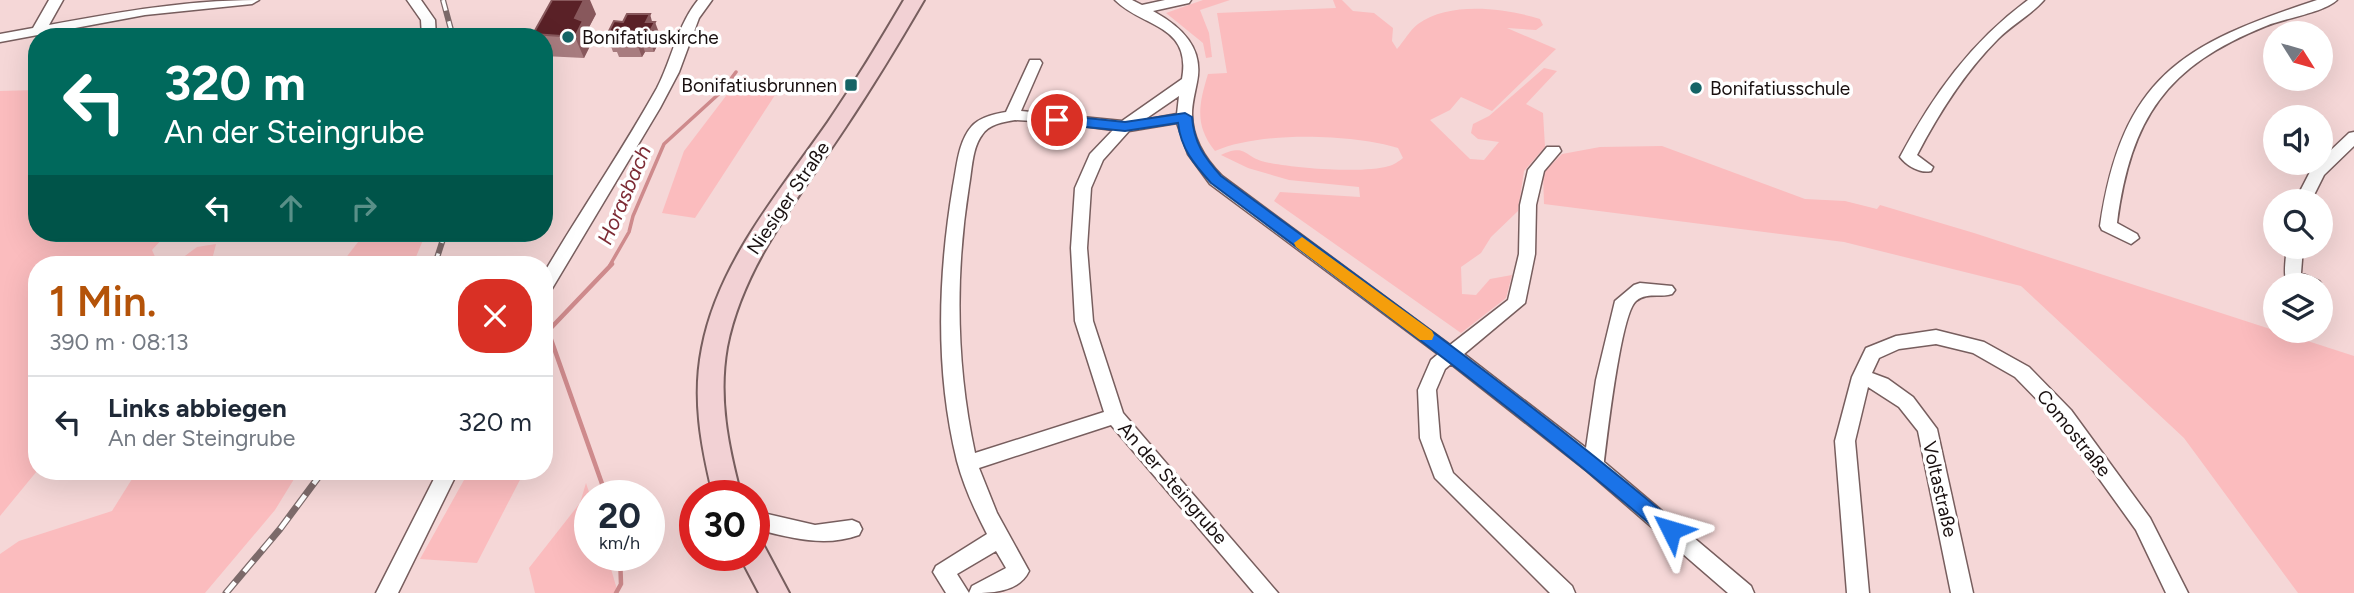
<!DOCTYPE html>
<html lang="de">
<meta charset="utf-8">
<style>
body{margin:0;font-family:Figtree,sans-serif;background:#f2f2f3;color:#1f2937;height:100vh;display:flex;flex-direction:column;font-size:26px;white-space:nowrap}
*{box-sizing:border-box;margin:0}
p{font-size:23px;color:#747a83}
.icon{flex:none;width:38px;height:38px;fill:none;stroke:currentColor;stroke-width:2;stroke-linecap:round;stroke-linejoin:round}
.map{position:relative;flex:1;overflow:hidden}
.drawer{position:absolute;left:28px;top:256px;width:525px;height:224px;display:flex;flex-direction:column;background:#fff;border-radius:28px;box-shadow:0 7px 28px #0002}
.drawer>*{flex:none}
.guide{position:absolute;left:28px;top:28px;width:525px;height:214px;border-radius:28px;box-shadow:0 7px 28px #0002;background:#00695c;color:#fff;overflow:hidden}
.needle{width:46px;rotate:127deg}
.tools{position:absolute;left:2263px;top:21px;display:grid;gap:14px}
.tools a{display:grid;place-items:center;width:70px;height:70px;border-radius:50%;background:#fff;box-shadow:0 7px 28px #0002;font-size:35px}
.speed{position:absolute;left:574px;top:480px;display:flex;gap:14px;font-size:35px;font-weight:700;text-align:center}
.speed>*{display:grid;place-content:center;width:91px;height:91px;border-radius:50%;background:#fff;box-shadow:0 7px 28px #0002;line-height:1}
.speed small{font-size:18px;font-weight:400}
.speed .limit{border:10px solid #d22;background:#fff;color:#111}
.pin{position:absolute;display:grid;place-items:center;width:60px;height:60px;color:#fff;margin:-30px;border:4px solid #fff;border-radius:50%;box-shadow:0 2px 7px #0007}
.me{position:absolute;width:77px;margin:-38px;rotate:310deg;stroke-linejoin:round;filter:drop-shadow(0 0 5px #0008)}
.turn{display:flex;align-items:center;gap:24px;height:147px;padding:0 21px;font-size:32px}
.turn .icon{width:91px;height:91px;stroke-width:2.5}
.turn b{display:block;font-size:49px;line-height:60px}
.lanes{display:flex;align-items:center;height:66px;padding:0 21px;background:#0003;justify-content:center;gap:35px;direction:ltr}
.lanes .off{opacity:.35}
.round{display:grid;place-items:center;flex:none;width:74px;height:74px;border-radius:28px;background:#f2f2f3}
.overview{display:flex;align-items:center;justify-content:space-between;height:119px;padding:0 21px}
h1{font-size:42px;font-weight:600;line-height:52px;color:#b45309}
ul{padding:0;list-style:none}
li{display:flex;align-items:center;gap:21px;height:91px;padding:0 21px;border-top:2px solid #e0e1e3}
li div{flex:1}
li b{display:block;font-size:26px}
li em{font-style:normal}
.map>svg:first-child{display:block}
.green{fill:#fbbcbe}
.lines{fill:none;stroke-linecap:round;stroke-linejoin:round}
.stream-far1{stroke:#ce8a8c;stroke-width:3.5}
.stream{stroke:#ce8a8c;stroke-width:4.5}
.minor-casing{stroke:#775e5e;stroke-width:3}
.secondary-casing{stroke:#775e5e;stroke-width:4}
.minor{fill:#fff;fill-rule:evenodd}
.secondary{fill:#f2d1d4;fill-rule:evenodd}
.rail-far1-casing{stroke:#7c6a6a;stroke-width:6}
.rail-casing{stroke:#7c6a6a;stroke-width:7}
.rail-far1{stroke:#fff;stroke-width:3.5;stroke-dasharray:11;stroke-linecap:butt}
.rail{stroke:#fff;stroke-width:4.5;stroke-dasharray:14;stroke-linecap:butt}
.wall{fill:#a87c7f}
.shaded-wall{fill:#88585c}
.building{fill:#5a2127;stroke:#88585c;stroke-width:2}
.route{fill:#1a73e8;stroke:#114b97;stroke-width:2}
.slow{fill:#f59e0b}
.poi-dot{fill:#156466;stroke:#fff;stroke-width:2.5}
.labels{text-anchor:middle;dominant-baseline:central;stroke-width:7;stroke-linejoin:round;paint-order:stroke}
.poi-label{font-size:19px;fill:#180f0f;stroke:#fff;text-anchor:start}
.street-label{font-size:19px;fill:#180f0f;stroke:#fff}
.water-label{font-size:21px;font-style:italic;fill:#7d2b34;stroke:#fff}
</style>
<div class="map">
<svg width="2354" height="593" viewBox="0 0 2354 593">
<rect width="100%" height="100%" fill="#f5d7d7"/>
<!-- green -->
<path class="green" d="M1203 0H1230L1200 10 1209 33 1212 57 1206 58 1203 43 1166 13Z
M1333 0H1342L1353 11 1374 13 1393 28 1392 41 1397 49C1404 41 1410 30 1418 24 1449 1 1505 8 1540 19L1543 25 1536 30 1507 28 1556 49 1492 111 1461 97 1450 110 1430 120 1470 159 1484 160 1499 142 1478 139 1471 133 1473 124 1489 116 1544 68 1557 71 1526 104 1543 113 1545 147 1524 171 1518 211 1491 237 1481 253 1461 267 1462 294 1476 295 1490 279 1512 275 1506 298 1461 333 1274 201 1280 192 1360 197 1359 187 1289 180 1248 168 1221 155C1246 143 1244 157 1265 162 1293 168 1362 174 1389 166 1394 165 1399 161 1403 158L1398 148C1352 134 1259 131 1215 151 1194 125 1199 104 1208 74L1227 73 1217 13 1336 8Z
M732 88 777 92 695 218 662 213 684 151Z
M37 90V233H198L186 239 164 237 152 250 157 261 163 264H37V471L0 516V91Z
M1662 146 1805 199 1845 201 1877 209 1880 205 1974 233 2354 356V593H2298L2184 438 2021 286 1844 242 1544 204 1543 173 1562 154 1600 147Z
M365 233H426L413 264H341Z
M216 244 211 264H174L197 247Z
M137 471H299L275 510 205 593H0V554L19 541 112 511Z
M469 471 524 472 477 563 420 559Z
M586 483 590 495V555H607L618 593H535L529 568 580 503Z"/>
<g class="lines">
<!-- stream-far1 -->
<path class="stream-far1" d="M610 265 629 232 633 216 664 144 722 91 736 72"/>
<!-- stream -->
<path class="stream" d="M606 495 548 331 612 264
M616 593 621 584 620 555"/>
<!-- minor casing -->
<g class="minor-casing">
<path id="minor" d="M49 0H63L49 25C119 12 187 0 259 0L252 4 145 15 0 42V34L33 28Z
M407 0H421L435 20 436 37H422L421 20Z
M698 0H712L699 18 679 72 660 108 550 292 544 294V273C581 210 622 151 657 88 672 59 677 26 698 0Z
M1115 0H1132L1142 5 1165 0H1191L1189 3 1153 11C1182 27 1204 48 1197 82 1195 93 1192 103 1192 114 1192 139 1205 159 1222 176L1450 345 1508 300 1519 254 1520 205 1528 170 1547 147H1559L1561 151 1544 171 1536 205 1535 254 1525 303 1464 354 1586 448 1596 380 1615 301 1634 285 1640 283 1672 286 1675 290 1672 294C1659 298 1647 292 1636 301 1621 313 1607 437 1604 462L1751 586 1754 593H1728L1587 471 1451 364 1445 369 1436 390 1440 438 1453 473 1572 586 1575 593H1550L1435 478 1420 438 1418 390 1431 360 1438 354 1210 184 1188 154 1177 123 1129 131 1103 160 1091 188 1087 248 1093 321 1123 413 1278 593H1254L1111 425 979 468 997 513 1029 571C1019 593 990 593 969 593L972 586 1006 568 996 551 957 574 969 593H946L933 572 936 566 987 534C975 511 964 487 957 461 935 372 938 276 953 186 957 166 958 142 972 126 980 117 994 114 1006 112L1030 60H1040L1042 63 1021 111 1122 121 1182 79C1192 24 1143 28 1115 0ZM1179 96 1177 114 1144 120ZM1015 120 1052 122 1113 130 1090 154 1075 188 1071 248 1075 321 1104 412 975 453C956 365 955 275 969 186 972 170 972 148 982 135 989 124 1003 122 1015 120Z
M2028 0H2044C2031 15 2012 25 1998 39 1964 73 1939 113 1917 155L1933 167 1931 171C1920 174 1906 165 1900 157 1933 95 1971 42 2028 0Z
M2317 0H2337C2323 13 2285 18 2266 26 2166 66 2131 118 2117 223L2137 234 2139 238 2131 244 2102 230 2100 226C2122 77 2182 44 2317 0Z
M2354 132V146L2324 175 2311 201H2295L2312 168 2349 133Z
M2287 247H2303L2301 273 2319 281 2322 285 2320 287C2291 274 2280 302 2287 247Z
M1936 330 1984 342 2029 367 2071 410 2150 518 2188 593H2166L2136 530 2057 420 2015 377 1973 353 1936 344 1899 349 1879 358 1872 373 1888 379 1913 397 1937 429 1973 593H1951L1918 431 1899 407 1868 387 1855 441 1869 593H1847L1835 441 1852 377 1866 348 1896 336Z
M438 471H458L398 593H376Z
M754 511 815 525 852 520 859 523 862 529 859 535C823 548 790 537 754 529Z"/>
</g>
<!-- secondary casing -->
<g class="secondary-casing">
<path id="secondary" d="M904 0H924C899 43 873 86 845 128 800 196 743 265 727 347 718 398 728 446 741 495H713C701 446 692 398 702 348 718 263 780 191 828 122 855 82 880 41 904 0Z
M754 542 764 546 789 593H759L739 555H754Z"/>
</g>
<!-- minor -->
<use href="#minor" class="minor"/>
<!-- secondary -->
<use href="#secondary" class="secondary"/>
<!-- rail-far1 casing -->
<g class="rail-far1-casing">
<path id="rail-far1" d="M443 0 453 37
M435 264 445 233"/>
</g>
<!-- rail casing -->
<g class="rail-casing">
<path id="rail" d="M226 593 280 529 323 471"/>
</g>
<!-- rail-far1 -->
<use href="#rail-far1" class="rail-far1"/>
<!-- rail -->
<use href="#rail" class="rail"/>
</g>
<!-- wall -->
<path class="wall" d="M596 14 587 31 592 42 584 58 544 56V37H534L533 34Z
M652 22 661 38 654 52H645L642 57H619L617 52H613L607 35Z"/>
<!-- shaded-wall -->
<path class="shaded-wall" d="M584 0H590L596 14 587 31 592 42 584 58 575 37V18Z
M650 14 653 25 655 22 661 38 654 52 648 35 646 22Z
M639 35 645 52 642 57 636 41Z"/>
<!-- building -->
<path class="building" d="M552 0H584L575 18 583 21 575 37 533 34Z
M627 14H650L646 22H655L648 35H639L636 41H613L616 35H607L614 21 623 22Z"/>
<!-- route -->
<path class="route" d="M1185 113 1192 117C1194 143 1204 157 1221 176 1376 290 1531 401 1678 525L1680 530 1678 536 1671 538 1664 536C1519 411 1364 298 1211 183 1194 164 1181 149 1178 123L1125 131 1057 124 1050 120 1057 115 1125 122Z"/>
<!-- slow -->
<path class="slow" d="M1302 237 1432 331 1434 335 1432 340H1420L1296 247 1294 243Z"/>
<!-- markers -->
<g class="poi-dot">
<circle cx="568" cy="37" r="7"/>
<rect x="844" y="78" width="14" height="14" rx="3.5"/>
<circle cx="1696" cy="88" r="7"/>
</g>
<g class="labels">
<!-- poi labels -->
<g class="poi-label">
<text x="582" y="37">Bonifatiuskirche</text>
<text x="837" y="85" text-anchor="end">Bonifatiusbrunnen</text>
<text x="1710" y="88">Bonifatiusschule</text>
</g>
<!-- street labels -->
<g class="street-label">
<text transform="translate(788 198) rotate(-56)">Niesiger Straße</text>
<text transform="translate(2074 433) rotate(51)">Comostraße</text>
<text transform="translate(1173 483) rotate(49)">An der Steingrube</text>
<text transform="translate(1940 489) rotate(77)">Voltastraße</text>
</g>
<!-- water labels -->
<g class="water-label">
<text transform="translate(624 195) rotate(-67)">Horasbach</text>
</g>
</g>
</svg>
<div class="tools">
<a><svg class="needle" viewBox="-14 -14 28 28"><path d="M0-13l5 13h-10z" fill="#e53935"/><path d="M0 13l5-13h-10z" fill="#747a83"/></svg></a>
<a><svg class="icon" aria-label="sound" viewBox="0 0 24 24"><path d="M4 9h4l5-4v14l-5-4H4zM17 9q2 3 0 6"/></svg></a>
<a><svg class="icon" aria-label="search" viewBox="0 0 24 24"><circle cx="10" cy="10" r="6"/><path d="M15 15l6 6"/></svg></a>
<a><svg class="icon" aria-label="layers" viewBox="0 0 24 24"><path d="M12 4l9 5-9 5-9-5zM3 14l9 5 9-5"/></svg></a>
</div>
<div class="speed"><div>20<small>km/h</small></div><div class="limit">30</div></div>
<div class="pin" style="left:1057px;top:120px;background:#d93025"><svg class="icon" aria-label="arrive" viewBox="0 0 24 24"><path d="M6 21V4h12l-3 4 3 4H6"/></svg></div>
<svg class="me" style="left:1671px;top:530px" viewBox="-20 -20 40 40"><path d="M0-17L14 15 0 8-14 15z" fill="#1a73e8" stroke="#fff" stroke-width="4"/></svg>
<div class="guide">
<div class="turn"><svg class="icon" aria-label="left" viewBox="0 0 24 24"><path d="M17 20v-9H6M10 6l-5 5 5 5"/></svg><div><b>320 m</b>An der Steingrube</div></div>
<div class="lanes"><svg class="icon" aria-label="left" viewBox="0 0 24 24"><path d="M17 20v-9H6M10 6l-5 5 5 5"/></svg><svg class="icon off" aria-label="ahead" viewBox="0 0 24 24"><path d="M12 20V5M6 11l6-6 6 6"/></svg><svg class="icon off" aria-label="right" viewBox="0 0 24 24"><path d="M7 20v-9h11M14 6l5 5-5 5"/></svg></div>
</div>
<section class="drawer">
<div class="overview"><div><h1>1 Min.</h1><p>390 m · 08:13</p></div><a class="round" style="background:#d93025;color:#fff"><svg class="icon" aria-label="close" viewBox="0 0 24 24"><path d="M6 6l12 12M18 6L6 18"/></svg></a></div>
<ul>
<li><svg class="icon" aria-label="left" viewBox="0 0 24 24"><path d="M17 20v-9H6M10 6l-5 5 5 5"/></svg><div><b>Links abbiegen</b><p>An der Steingrube</p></div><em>320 m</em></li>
</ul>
</section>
</div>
